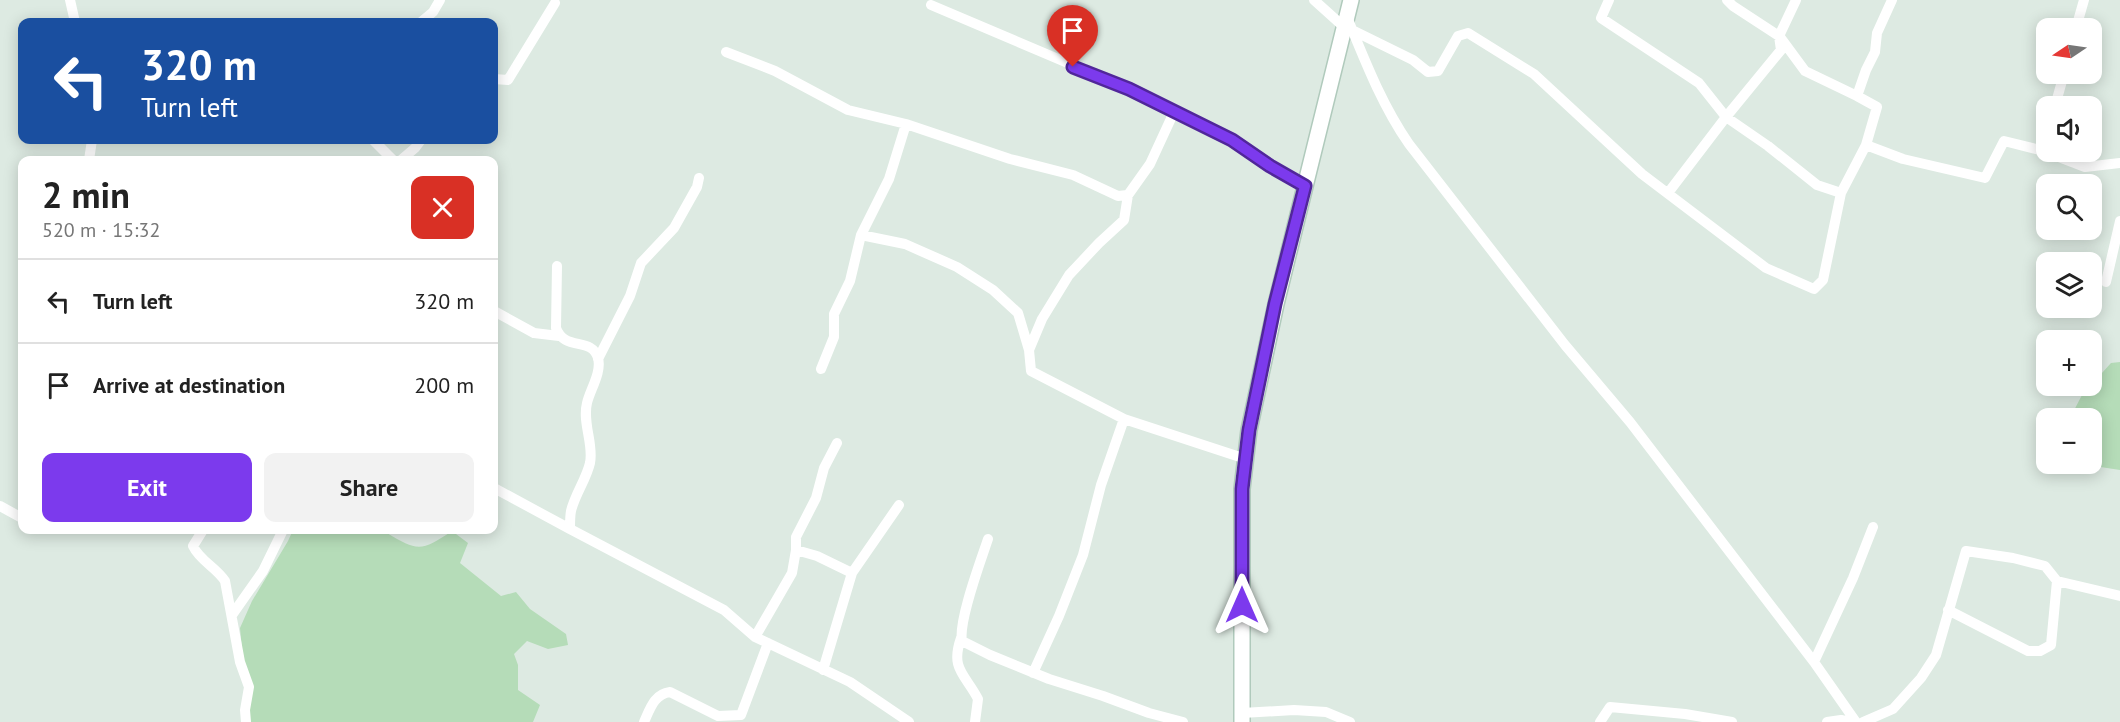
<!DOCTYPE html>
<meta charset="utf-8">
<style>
body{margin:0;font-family:"PT Sans",sans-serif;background:#f2f2f2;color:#222;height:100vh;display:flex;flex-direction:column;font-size:22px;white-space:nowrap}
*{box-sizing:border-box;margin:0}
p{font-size:20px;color:#767676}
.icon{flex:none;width:33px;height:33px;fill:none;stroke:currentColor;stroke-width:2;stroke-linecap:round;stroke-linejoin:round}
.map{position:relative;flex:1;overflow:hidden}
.drawer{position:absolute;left:18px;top:156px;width:480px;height:378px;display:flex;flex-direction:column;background:#fff;border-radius:12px;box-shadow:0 3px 15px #0003}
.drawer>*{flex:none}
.top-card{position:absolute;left:18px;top:18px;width:480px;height:126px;border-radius:12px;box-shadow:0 3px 15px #0003;background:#1a4fa0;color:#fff;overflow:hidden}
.needle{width:39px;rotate:257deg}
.controls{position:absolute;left:2036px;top:18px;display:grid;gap:12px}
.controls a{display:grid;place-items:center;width:66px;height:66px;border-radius:12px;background:#fff;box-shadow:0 3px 15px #0003;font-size:30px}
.pin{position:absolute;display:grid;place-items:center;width:51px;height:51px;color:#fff;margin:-62px -26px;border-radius:50% 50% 50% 0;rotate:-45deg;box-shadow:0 0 6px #0007}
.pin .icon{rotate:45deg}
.me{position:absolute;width:66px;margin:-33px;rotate:0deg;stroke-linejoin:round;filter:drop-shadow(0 0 4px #0008)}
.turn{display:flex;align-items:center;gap:21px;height:126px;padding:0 24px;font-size:27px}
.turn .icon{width:78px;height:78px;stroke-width:2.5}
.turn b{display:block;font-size:42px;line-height:51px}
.round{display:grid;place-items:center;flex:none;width:63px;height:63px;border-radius:12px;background:#f2f2f2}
.headline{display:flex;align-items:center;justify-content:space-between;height:102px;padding:0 24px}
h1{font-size:36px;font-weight:700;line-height:45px}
.action{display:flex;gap:12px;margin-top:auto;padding:12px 24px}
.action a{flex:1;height:69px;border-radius:12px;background:#7c3aed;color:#fff;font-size:24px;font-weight:700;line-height:69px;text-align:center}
.action a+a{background:#f2f2f2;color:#222}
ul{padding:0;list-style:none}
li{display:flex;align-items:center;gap:18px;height:84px;padding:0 24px;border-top:2px solid #e0e0e0}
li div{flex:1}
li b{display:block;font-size:22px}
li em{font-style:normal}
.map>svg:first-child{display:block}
.green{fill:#b5dcb8}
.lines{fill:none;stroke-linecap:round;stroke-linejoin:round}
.secondary-casing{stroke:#b0cabc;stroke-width:18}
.street{stroke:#fff;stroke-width:10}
.secondary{stroke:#fff;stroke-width:15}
.route-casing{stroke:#51269a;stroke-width:15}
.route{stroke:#7c3aed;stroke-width:10}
</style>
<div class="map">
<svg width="2120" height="722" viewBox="0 0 2120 722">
<rect width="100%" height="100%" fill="#ddeae2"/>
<!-- green -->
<path class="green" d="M2120 362V470L2081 464H2091V418H2070L2082 395 2111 363Z
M293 530H388L387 533C418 552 422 551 452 531L468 543 460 563 501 596 516 592 530 609 566 634 568 645 548 649 527 641 514 654 518 665V690L540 705 533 722H249L240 628 252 601 288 541Z"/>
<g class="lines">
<!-- secondary casing -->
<g class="secondary-casing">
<path id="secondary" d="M1242 722V489L1249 430 1276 304 1351 0"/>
</g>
<!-- street -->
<path class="street" d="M70 0 75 22
M1314 0 1344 27
M1609 0 1601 18 1699 83 1726 117 1668 193
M1727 0 1733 6 1779 36 1796 0
M931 5 1129 89 1231 140 1270 166 1306 186
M1347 17C1365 61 1382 105 1409 144L1565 345 1630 422 1814 662 1856 722
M421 22 433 12 440 0
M2076 28 2084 0
M1352 30 1413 60 1428 72 1438 71 1458 36 1468 33 1534 74 1642 174 1766 268 1814 289 1823 280 1841 193 1866 145 1877 107 1857 96
M1779 36 1781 50 1726 117 1768 146 1817 185 1841 193
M1780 37 1805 71 1857 96 1866 70 1875 52 1877 33 1892 0
M726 52 775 71 848 110 906 124 1010 159 1073 175 1118 196 1128 195 1150 164 1174 112
M494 79 508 80 555 3
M2055 106 2064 74
M373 140 393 160
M1866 145 1903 159 1985 178 2004 141 2044 151
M2046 152 2085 167 2120 163
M89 160 92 140
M401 160 415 148 421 140
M861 235 905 244 957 267 993 290 1018 313 1029 350 1031 371 1124 419 1246 459
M557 266 556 328C565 352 591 336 598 358 602 372 590 390 587 403 582 423 594 444 590 463 586 480 575 494 571 511 570 516 570 523 570 529L724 610 755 637 850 682 909 722
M2106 282 2120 221
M494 311 534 333 559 336
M1029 350 1042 319 1069 275 1099 243 1124 220 1128 195
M598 359 630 296 641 263 674 228 697 187 699 178
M821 369 834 337V314L850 281 861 235 889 179 906 124
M494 488 570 529
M0 506 22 518
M203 530 193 546C200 561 216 567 225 581L240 662 249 687 245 710 246 722
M988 539C981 560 958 621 962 641L990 655 1049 679 1103 696 1149 713 1183 722
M796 550V537L816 498 824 468 837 443
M1948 610 2028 651H2040L2051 645 2057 581 2120 596
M232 615 263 571 283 530
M755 637 792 573 796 550 817 556 852 573
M961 638C950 669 965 674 978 699L975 722
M1814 662 1853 578 1873 527
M823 670 852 573 899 505
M1033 673 1059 616 1083 555 1101 485 1124 419
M1242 713 1294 710 1326 712 1350 722
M644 722C650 709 654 694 670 692L718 716 741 715 768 643
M1600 722 1610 707 1685 714 1732 722
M1827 722 1841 720 1850 722
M1863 722 1893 709 1921 678 1936 655 1966 551 2013 558 2045 566 2057 581"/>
<!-- secondary -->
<use href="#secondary" class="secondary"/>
</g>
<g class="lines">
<!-- route casing -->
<g class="route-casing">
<path id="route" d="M1073 67 1129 89 1232 140 1270 166 1305 186 1275 304 1249 430 1242 489V605"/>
</g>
<!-- route -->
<use href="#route" class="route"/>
</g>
</svg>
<div class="controls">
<a><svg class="needle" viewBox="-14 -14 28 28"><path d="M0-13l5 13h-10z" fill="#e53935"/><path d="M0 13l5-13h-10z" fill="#767676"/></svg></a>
<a><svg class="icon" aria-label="sound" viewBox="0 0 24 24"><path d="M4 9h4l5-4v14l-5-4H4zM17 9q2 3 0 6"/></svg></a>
<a><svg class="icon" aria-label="search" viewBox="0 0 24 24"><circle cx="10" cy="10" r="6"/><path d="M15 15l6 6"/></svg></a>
<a><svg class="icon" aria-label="layers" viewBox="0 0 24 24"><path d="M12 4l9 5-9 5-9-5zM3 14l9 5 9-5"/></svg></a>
<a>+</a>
<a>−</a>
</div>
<div class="pin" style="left:1073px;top:67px;background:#d93025"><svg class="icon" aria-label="arrive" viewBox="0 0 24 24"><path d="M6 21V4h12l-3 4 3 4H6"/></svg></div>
<svg class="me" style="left:1242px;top:605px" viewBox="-20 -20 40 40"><path d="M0-17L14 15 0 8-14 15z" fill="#7c3aed" stroke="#fff" stroke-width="4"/></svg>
<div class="top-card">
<div class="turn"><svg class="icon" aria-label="left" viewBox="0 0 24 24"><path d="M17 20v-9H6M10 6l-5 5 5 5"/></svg><div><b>320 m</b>Turn left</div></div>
</div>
<section class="drawer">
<div class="headline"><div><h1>2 min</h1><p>520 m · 15:32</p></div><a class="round" style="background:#d93025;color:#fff"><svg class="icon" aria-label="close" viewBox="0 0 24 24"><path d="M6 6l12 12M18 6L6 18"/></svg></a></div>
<ul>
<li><svg class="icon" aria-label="left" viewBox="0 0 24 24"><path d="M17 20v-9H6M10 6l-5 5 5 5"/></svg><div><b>Turn left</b></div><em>320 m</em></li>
<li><svg class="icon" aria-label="arrive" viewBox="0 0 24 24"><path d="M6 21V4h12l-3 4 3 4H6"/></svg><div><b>Arrive at destination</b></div><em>200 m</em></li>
</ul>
<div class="action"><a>Exit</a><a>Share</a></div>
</section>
</div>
